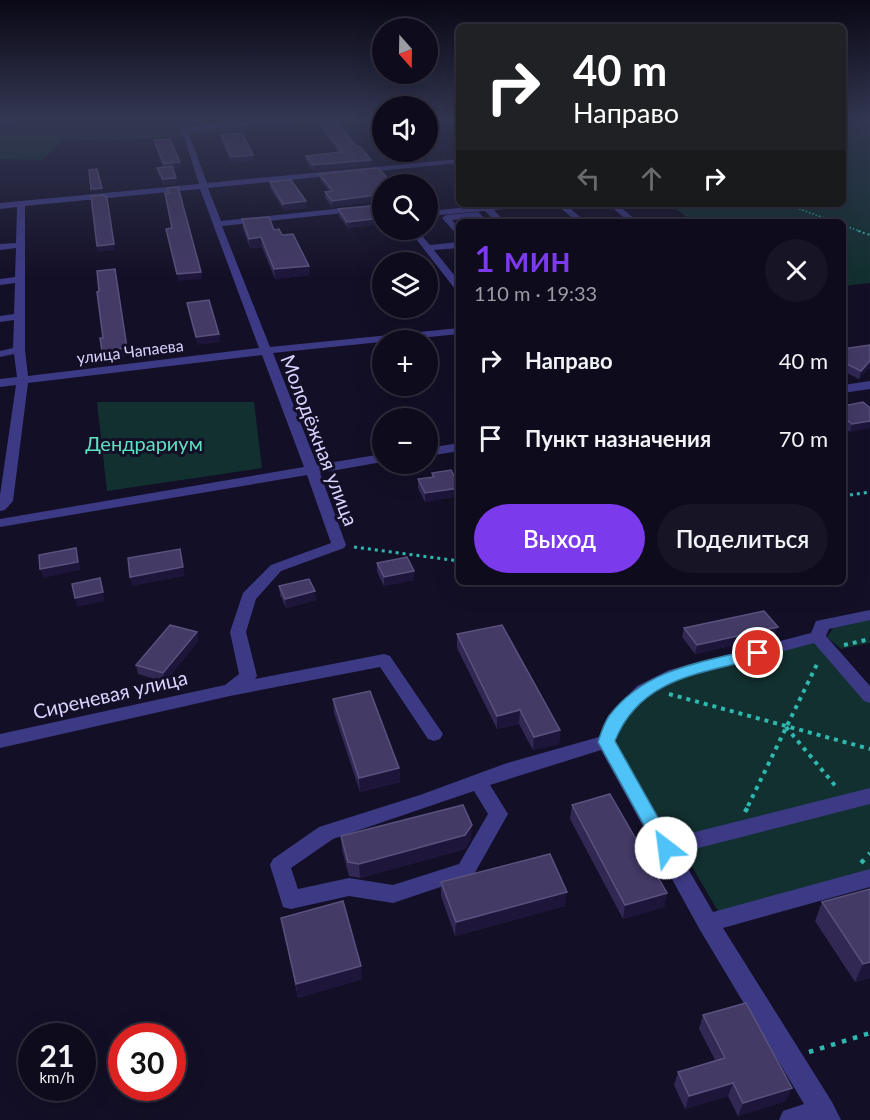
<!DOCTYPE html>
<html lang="ru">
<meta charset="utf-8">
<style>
body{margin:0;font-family:Lato,sans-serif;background:#171425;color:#f1f3f6;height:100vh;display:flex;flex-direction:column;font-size:22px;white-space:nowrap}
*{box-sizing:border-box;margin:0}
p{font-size:20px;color:#9b9ba3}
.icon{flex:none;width:33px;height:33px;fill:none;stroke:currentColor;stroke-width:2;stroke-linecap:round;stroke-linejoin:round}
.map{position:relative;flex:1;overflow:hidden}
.panel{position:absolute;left:456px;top:219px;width:390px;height:366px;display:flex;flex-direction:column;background:#0e0b1c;border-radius:9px;box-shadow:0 6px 24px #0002,0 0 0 2px #2e2b3b}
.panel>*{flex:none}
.banner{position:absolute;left:456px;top:24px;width:390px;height:183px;border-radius:9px;box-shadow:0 6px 24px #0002,0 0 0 2px #2e2b3b;background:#202124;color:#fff;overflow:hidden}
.needle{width:39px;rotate:160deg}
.tools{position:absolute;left:372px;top:18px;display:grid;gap:12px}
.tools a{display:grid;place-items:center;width:66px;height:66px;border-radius:50%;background:#0e0b1c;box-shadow:0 6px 24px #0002,0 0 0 2px #2e2b3b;font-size:30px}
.speed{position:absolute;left:18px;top:1023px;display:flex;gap:12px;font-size:30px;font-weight:700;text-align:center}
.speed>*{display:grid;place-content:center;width:78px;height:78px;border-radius:50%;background:#0e0b1c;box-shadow:0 6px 24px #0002,0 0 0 2px #2e2b3b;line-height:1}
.speed small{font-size:15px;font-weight:400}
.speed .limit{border:9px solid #d22;background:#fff;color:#111}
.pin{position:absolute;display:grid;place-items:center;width:51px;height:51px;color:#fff;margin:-26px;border:3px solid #fff;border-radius:50%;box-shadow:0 2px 6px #0007}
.me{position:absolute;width:66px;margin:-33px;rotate:330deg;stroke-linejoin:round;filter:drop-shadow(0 0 4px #0008)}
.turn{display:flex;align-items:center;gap:21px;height:126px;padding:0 18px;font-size:27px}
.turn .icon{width:78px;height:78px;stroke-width:2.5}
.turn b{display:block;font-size:42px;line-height:51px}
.lanes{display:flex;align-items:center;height:57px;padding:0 18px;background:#0003;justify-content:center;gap:30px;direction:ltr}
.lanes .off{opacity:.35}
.round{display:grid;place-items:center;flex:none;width:63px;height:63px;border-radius:32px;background:#171425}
.overview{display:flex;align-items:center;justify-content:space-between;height:102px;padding:0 18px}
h1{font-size:36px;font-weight:600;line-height:45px;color:#7c3aed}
.cta{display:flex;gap:12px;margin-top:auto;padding:12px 18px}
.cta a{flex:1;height:69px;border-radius:36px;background:#7c3aed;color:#fff;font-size:24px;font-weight:600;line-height:69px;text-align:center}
.cta a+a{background:#171425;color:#f1f3f6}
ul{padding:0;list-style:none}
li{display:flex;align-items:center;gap:18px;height:78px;padding:0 18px}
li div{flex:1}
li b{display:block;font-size:22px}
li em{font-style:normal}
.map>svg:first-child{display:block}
.green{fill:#12302f}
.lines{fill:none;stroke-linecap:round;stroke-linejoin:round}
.path-far4{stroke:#2fb8b0;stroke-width:1.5;stroke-dasharray:1.5 2;stroke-linecap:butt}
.path-far3{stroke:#2fb8b0;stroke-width:2;stroke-dasharray:2 3;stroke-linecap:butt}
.path-far2{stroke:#2fb8b0;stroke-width:3;stroke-dasharray:3 4;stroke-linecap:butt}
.path-far1{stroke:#2fb8b0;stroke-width:4;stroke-dasharray:4 5;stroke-linecap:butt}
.path{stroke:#2fb8b0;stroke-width:4.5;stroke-dasharray:4.5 7;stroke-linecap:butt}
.minor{fill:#3d3a85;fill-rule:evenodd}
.major{fill:#c25bff;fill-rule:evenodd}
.wall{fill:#312854}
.shaded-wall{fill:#1d163a}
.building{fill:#433a66;stroke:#5a527e;stroke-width:1.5}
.route{fill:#4fc3f7;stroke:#337fa1;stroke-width:1.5}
.labels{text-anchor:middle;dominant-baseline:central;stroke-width:6;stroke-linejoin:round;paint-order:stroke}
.far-street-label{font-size:16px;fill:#d9d4ff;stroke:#130f26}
.street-label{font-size:20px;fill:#d9d4ff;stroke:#130f26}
.park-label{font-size:20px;fill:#5fe0c0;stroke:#130f26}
</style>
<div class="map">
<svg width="870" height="1120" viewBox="0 0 870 1120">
<rect width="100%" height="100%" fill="#130f26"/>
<!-- green -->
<path class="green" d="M54 120H287L275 126C206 133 134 144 65 139L42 160 0 159V124Z
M843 120H870V283L843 286V222H693L670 204H843Z
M97 402H254L262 468 107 491Z
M870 619V643L841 649 827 637 834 627Z
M818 638 870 698V792L671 841 615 745 626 715 661 685Z
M870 803V872L719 913 683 851Z"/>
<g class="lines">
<!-- path-far4 -->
<path class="path-far4" d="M786 204 835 222
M843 225 862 232"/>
<!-- path-far3 -->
<path class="path-far3" d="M858 231 870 235"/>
<!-- path-far2 -->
<path class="path-far2" d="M843 496 870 492
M354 547 459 561"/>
<!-- path-far1 -->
<path class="path-far1" d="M844 645 870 639
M669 694 870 749
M786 727 838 789
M748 806 818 662"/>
<!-- path -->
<path class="path" d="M745 812 749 805
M861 863 870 853
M809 1052 870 1033"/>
<!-- minor -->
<path class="minor" d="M276 120H304L188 131 207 183 459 159V163L208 188 221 221 382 204V209L222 226 270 347 459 328V334L273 353 317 465 382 454V462L320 473 346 545 344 548 281 571 256 599 246 632 257 676 255 679 384 654 390 656 443 734 440 739 434 741 428 739 380 667 230 696 0 748V734L225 685 239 674 230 632 243 593 271 565 331 543 307 475 0 527V519L304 467 262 355 28 383 13 501 5 510 0 511V495L16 385 0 387V379L17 377 14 354 0 357V351L13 348 14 320 0 322V316L14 314 15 283 0 285V279L15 277 16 248 0 250V244L16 243 17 207 0 209V203L199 184 181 127ZM200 189 259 348 28 376 25 350V206Z
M501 204H530L526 207 494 210 505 222H496L485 211 428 216V211Z
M556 204H565L586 222H577Z
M608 204H617L638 222H629Z
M478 212 489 222H480L476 218 452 220 459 228V237L442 218 446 215Z
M409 230H417L430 245 459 242V248L434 250 459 281V290L455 289Z
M870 381V389L843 393V385Z
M459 443V451L428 456V448Z
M870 610V620L829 629 826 636 870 686V703L864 701 814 643 680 679 649 694 623 723 615 742 671 838 870 788V804L679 853 713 912 870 869V887L723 928 832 1102 841 1120H779L783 1111 804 1104 700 930 601 750 490 785 508 814 473 876 393 903 349 896 291 909 283 907 270 865 273 859 319 827 420 795 507 763 599 737 609 715 637 686 669 670 811 633 816 621ZM474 791 488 814 459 864 393 885 349 878 298 889 291 868 333 839Z"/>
<!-- major -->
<path class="major" d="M0 120H20L0 123Z"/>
</g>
<!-- wall -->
<path class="wall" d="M319 121 357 147 371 165 313 171 306 161V156L339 153 319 126Z
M221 135 253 155 254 161 232 163 221 141Z
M154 140 180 162 181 168 173 169 176 184 164 185 158 174 157 168 163 167 155 146Z
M319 174 382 184V200L332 207 325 198V192L329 191 320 179Z
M270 182 306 201V208L284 210 270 188Z
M338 209 382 224 348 228 339 216Z
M242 219 274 230 282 235 310 275 275 279 262 247 250 248 243 229Z
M393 255 421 262H393Z
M870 345V368L868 369 859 379 843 371V349Z
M863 402 850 432 845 428H843V406Z
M432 473 459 485V496L425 502 418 488V479L432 477Z
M377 563 414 571V580L384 586 377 572Z
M279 586 316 600 286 608 280 595Z
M684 628 775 636 695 654 682 637Z
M197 632 198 641 165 682 138 674 136 665Z
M457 634 560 730 559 744 533 750 519 724 497 729 457 648Z
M333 699 399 768 400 782 360 792 334 713Z
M572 805 667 893 664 907 623 919 570 819Z
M341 836 471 839 465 849 360 878 349 876 342 850Z
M441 882 565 906 455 936 441 896Z
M870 889V978L855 982 815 921 822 902Z
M281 918 362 979 298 998Z
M703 1015 786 1101 738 1116 728 1096 685 1109 674 1085 678 1072 715 1060 699 1029Z"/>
<!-- shaded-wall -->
<path class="shaded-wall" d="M253 155 254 161 232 163 231 157Z
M371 160V165L313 171V165Z
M180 162 181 168 165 170 164 164Z
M176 178V184L164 185 163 179Z
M102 188V191L91 192V189Z
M382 194V200L332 207V201Z
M107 198 115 250 98 252 97 246Z
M306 201V208L284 210 283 204Z
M382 218V224L348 228 347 222Z
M261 237 262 247 250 248 249 239Z
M309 266 310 275 275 279 274 269Z
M201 272 202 279 178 281 177 274Z
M116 276 129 356 103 359 102 351Z
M219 334 220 342 197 345 196 337Z
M870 361V368L868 369 859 379 861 371Z
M847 420 845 428H843V421Z
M870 421V428L850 432 852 424Z
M459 488V496L425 502V493Z
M76 548 81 570 43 578 40 569Z
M183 567 185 576 132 586 130 577Z
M414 571V580L384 586V577Z
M315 591 316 600 286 608 285 599Z
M103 592 105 601 77 607 75 598Z
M778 627 775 636 695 654 697 645Z
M197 632 198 641 165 682 163 673Z
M520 710 519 724 497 729V716Z
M560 730 559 744 533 750 534 737Z
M399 768 400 782 360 792 359 778Z
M472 825 471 839 465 849 360 878 359 864Z
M567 892 565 906 455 936 456 922Z
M667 893 664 907 623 919 625 905Z
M870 962V978L855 982 863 964Z
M361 966 362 979 298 998 296 984Z
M733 1083 728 1096 685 1109 689 1096Z
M792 1088 786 1101 738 1116 743 1103Z"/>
<!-- building -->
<path class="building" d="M335 120 357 147H360L371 160 313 165 306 156 342 152 319 121Z
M242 133 253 155 231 157 221 135Z
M170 139 180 162 164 164 154 140Z
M172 166 176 178 163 179 157 168Z
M378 168 393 184H382V194L332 201 325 192 333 191 319 174Z
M97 169 102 188 91 189 89 170Z
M291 180 306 201 283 204 270 182Z
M178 187 201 272 177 274 166 229 172 228 165 193H169L167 188Z
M104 195 107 198 114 244 97 246 91 196Z
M372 206 382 218 347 222 338 209Z
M269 217 274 230 279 229 282 235 293 234 309 266 274 269 261 237 249 239 242 219Z
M414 252 421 262H398L393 255Z
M115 269 127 348 102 351 100 338H103L97 292 99 291 97 271Z
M209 300 219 334 196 337 187 303Z
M870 345V361L861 371 843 362V349Z
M863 402 870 408V421L852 424 847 420 843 421V406Z
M413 416 414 418H399Z
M451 470 459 485V488L425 493 418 479 434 477 432 473Z
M76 548 78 562 40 569 39 555Z
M180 549 183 567 130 577 128 558Z
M407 557 414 571 384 577 377 563Z
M100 578 103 592 75 598 72 584Z
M309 579 315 591 285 599 279 586Z
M764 611 778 627 697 645 684 628Z
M170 625 197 632 163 673 136 665Z
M502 625 560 730 534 737 520 710 497 716 457 634Z
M370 691 399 768 359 778 333 699Z
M610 794 667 893 625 905 572 805Z
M463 805 472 825 465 835 359 864 348 862 341 836Z
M550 854 567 892 456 922 441 882Z
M870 889V962L863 964 822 902Z
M343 901 361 966 296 984 281 918Z
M746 1003 792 1088 743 1103 733 1083 689 1096 678 1072 725 1058 703 1015Z"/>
<!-- sky -->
<linearGradient id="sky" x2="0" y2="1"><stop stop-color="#0a0815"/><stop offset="0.43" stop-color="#333752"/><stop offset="1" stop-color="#333752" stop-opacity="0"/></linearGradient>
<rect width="870" height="277" fill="url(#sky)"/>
<!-- route -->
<path class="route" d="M758 648 765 653 763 657C703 674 641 676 615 741L675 848 673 854 666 856 660 854 598 742C601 733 604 723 609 716 645 668 703 662 758 648Z"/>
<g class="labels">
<!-- far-street labels -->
<g class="far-street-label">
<text transform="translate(130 351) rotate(-7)">улица Чапаева</text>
</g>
<!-- street labels -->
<g class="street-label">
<text transform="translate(320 440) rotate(69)">Молодёжная улица</text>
<text transform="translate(110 694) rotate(-13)">Сиреневая улица</text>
</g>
<!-- park labels -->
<g class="park-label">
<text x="144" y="443">Дендрариум</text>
</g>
</g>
</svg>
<div class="tools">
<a><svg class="needle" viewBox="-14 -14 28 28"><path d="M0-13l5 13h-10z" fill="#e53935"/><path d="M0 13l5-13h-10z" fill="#9b9ba3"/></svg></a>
<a><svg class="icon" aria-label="sound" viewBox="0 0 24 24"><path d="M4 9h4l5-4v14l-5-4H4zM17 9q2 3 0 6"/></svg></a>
<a><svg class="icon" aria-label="search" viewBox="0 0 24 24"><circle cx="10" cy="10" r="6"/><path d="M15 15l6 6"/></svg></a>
<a><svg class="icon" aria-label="layers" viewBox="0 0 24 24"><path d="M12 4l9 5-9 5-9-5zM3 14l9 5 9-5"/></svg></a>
<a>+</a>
<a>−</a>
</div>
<div class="speed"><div>21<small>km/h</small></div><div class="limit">30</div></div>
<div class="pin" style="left:758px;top:653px;background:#d93025"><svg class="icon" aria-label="arrive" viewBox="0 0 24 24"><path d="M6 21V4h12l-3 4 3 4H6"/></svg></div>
<svg class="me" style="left:666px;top:848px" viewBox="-20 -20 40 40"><circle r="19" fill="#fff"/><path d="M0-13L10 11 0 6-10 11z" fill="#4fc3f7"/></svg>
<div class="banner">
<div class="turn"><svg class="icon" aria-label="right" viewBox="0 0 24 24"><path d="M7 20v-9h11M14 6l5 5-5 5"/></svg><div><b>40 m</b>Направо</div></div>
<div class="lanes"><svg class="icon off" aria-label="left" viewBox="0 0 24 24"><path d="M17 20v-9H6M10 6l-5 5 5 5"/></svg><svg class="icon off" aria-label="ahead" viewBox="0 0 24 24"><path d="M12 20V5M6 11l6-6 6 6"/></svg><svg class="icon" aria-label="right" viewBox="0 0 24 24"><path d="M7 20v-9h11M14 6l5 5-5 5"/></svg></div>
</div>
<section class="panel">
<div class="overview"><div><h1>1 мин</h1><p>110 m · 19:33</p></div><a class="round"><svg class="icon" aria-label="close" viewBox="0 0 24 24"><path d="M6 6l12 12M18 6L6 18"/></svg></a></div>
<ul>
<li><svg class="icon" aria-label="right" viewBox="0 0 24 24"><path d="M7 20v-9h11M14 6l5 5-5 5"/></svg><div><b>Направо</b></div><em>40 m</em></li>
<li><svg class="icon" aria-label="arrive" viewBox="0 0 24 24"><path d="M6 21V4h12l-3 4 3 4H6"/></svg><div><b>Пункт назначения</b></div><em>70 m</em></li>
</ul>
<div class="cta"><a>Выход</a><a>Поделиться</a></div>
</section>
</div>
